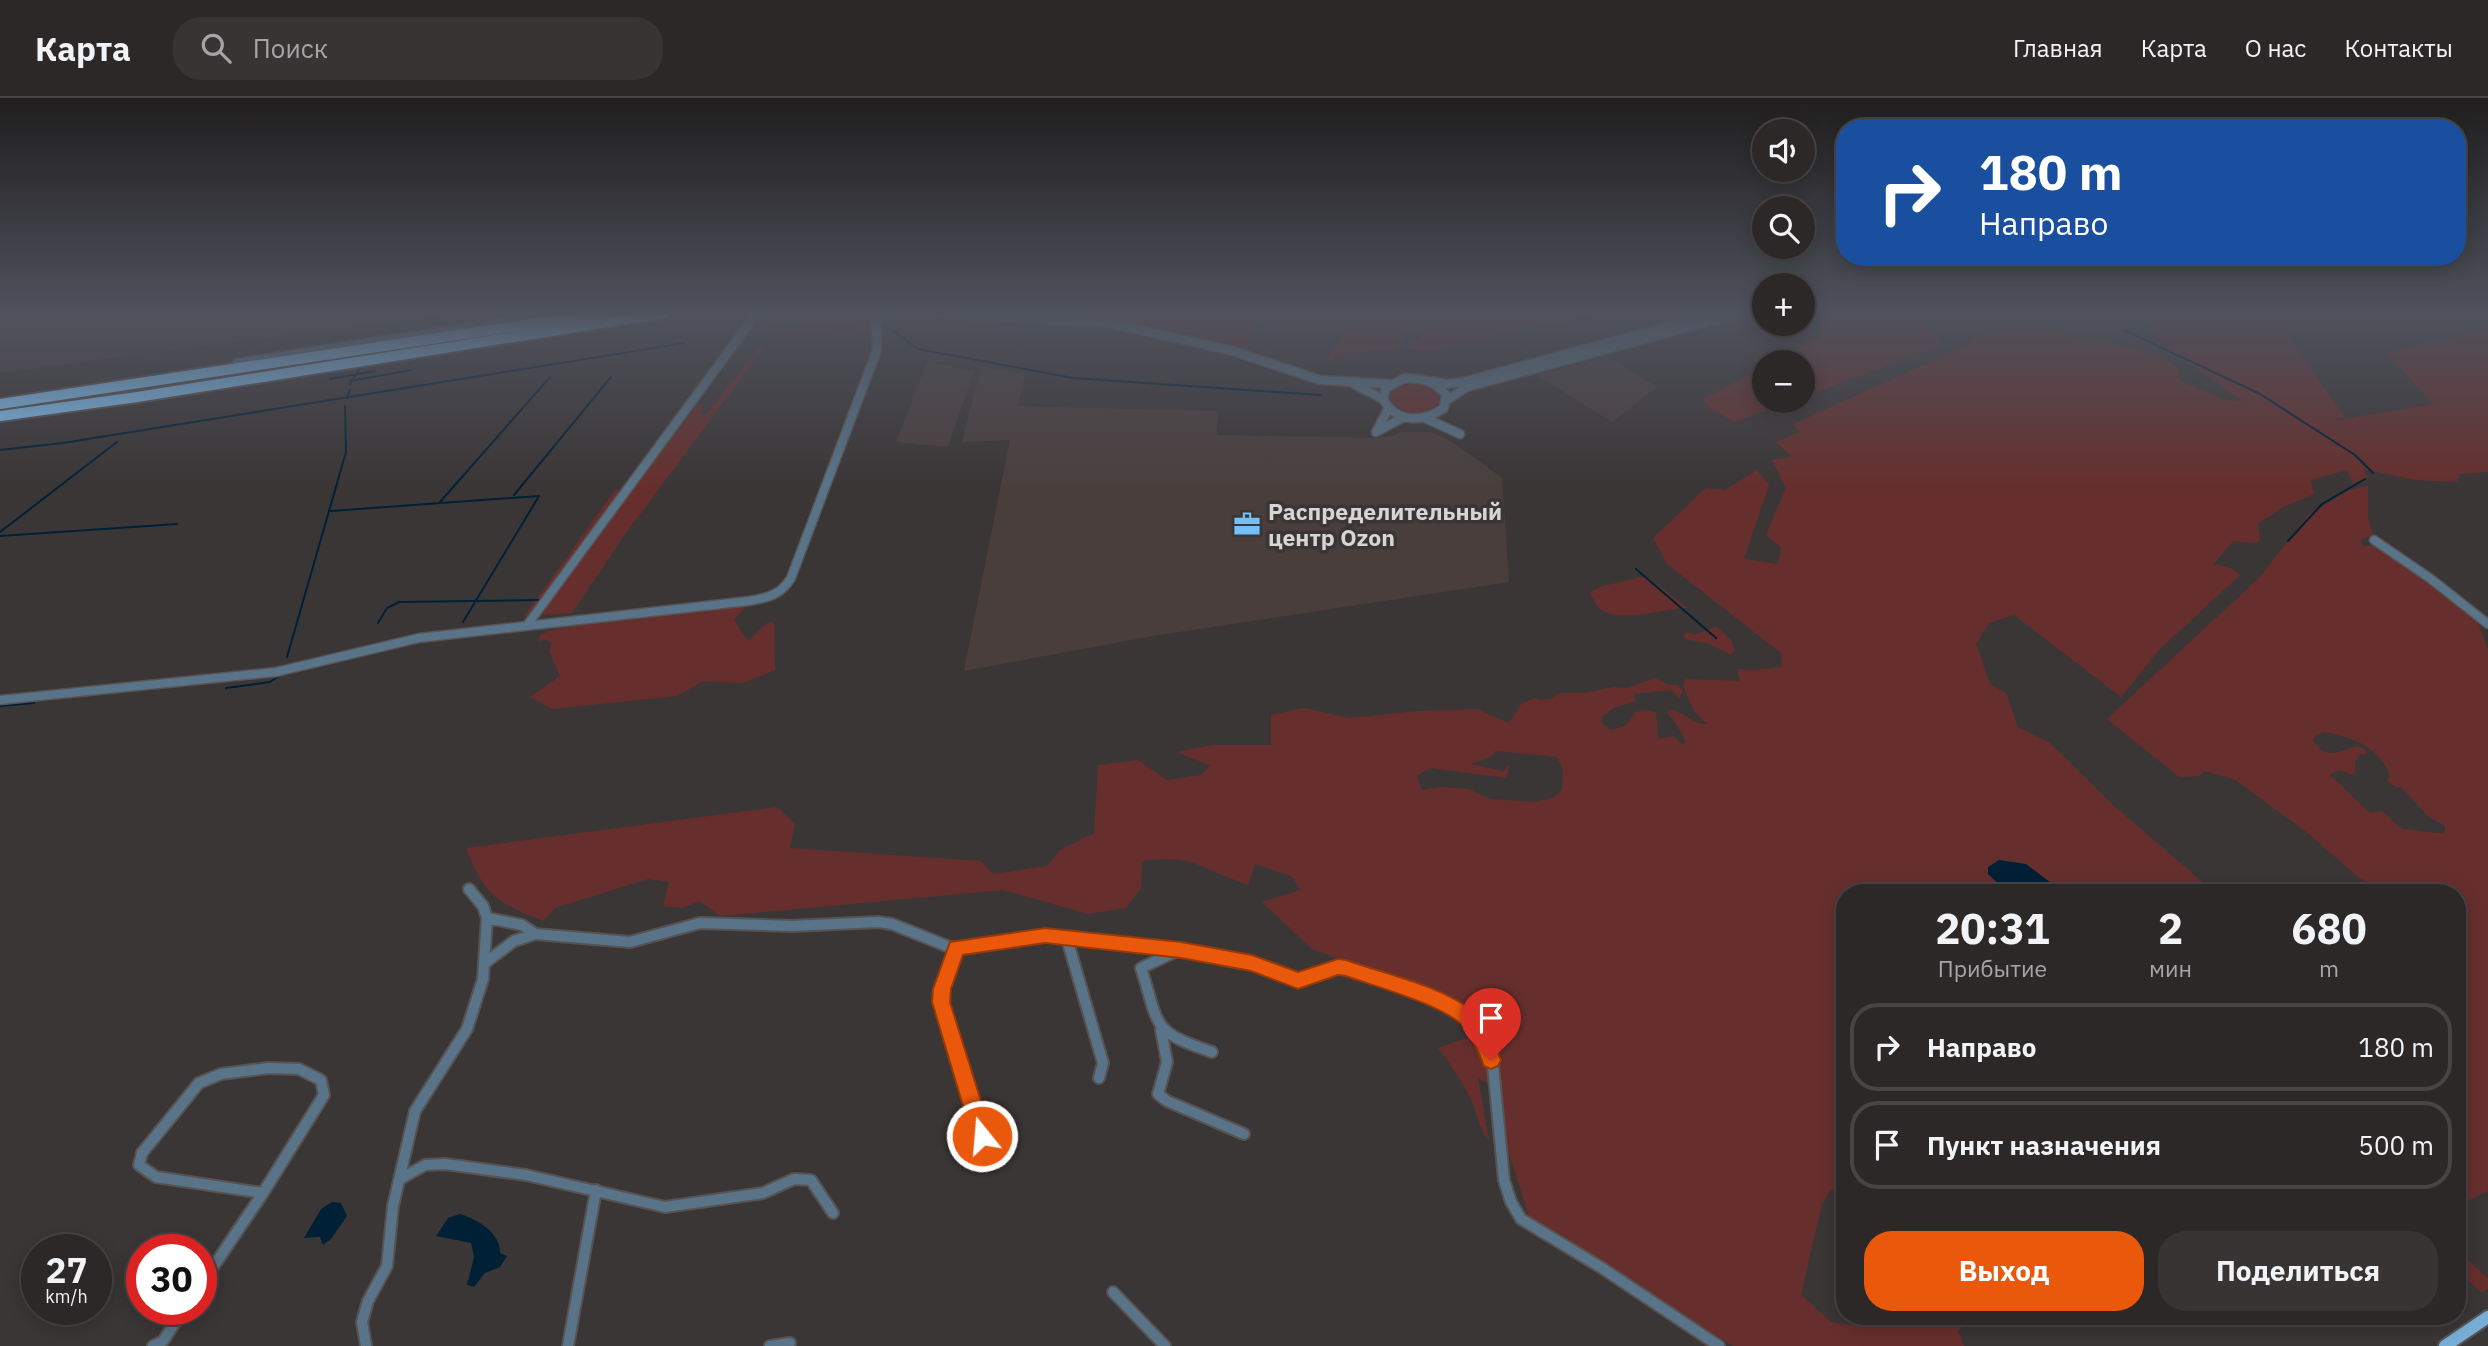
<!DOCTYPE html>
<html lang="ru">
<meta charset="utf-8">
<style>
body{margin:0;font-family:"IBM Plex Sans",sans-serif;background:#383434;color:#f1f3f6;height:100vh;display:flex;flex-direction:column;font-size:26px;white-space:nowrap}
*{box-sizing:border-box;margin:0}
p{font-size:23px;color:#a6a6a8}
.icon{flex:none;width:38px;height:38px;fill:none;stroke:currentColor;stroke-width:2;stroke-linecap:round;stroke-linejoin:round}
.map{position:relative;flex:1;overflow:hidden}
.side{position:absolute;left:1836px;top:786px;width:630px;height:441px;display:flex;flex-direction:column;background:#2c2828;border-radius:28px;box-shadow:0 4px 18px #0003,0 0 0 2px #484445}
.side>*{flex:none}
.guide{position:absolute;left:1836px;top:21px;width:630px;height:147px;border-radius:28px;box-shadow:0 4px 18px #0003,0 0 0 2px #484445;background:#1a4fa0;color:#fff;overflow:hidden}
.fabs{position:absolute;left:1752px;top:21px;display:grid;gap:14px}
.fabs a{display:grid;place-items:center;width:63px;height:63px;border-radius:50%;background:#2c2828;box-shadow:0 4px 18px #0003,0 0 0 2px #484445;font-size:35px}
.speed{position:absolute;left:21px;top:1136px;display:flex;gap:14px;font-size:35px;font-weight:700;text-align:center}
.speed>*{display:grid;place-content:center;width:91px;height:91px;border-radius:50%;background:#2c2828;box-shadow:0 4px 18px #0003,0 0 0 2px #484445;line-height:1}
.speed small{font-size:18px;font-weight:400}
.speed .limit{border:10px solid #d22;background:#fff;color:#111}
.pin{position:absolute;display:grid;place-items:center;width:60px;height:60px;color:#fff;margin:-72px -30px;border-radius:50% 50% 50% 0;rotate:-45deg;box-shadow:0 0 7px #0007}
.pin .icon{rotate:45deg}
.me{position:absolute;width:77px;margin:-38px;rotate:343deg;stroke-linejoin:round;filter:drop-shadow(0 0 5px #0008)}
.turn{display:flex;align-items:center;gap:24px;height:147px;padding:0 28px;font-size:32px}
.turn .icon{width:91px;height:91px;stroke-width:2.5}
.turn b{display:block;font-size:49px;line-height:60px}
.eta{display:flex;justify-content:space-evenly;align-items:center;height:119px;text-align:center}
.eta b{font-size:42px;font-weight:700;line-height:49px}
.primary-button{display:flex;gap:14px;margin-top:auto;padding:14px 28px}
.primary-button a{flex:1;height:80px;border-radius:28px;background:#ea580c;color:#fff;font-size:28px;font-weight:700;line-height:80px;text-align:center}
.primary-button a+a{background:#383434;color:#f1f3f6}
ul{padding:0;list-style:none}
li{display:flex;align-items:center;gap:21px;height:88px;margin:0 14px 10px;padding:0 14px;border:4px solid #484445;border-radius:28px}
li div{flex:1}
li b{display:block;font-size:26px}
li em{font-style:normal}
header{display:flex;align-items:center;gap:42px;box-sizing:border-box;height:98px;padding:0 35px;background:#2c2828;border-bottom:2px solid #484445}
header strong{font-size:33px}
nav{display:flex;gap:38px;margin-inline-start:auto;font-size:24px}
.search{width:490px;height:63px;background:#383434;display:flex;align-items:center;gap:18px;box-sizing:border-box;padding:0 24px;border-radius:28px;color:#a6a6a8;font-size:26px}
.map>svg:first-child{display:block}
.built{fill:#4a3e3d}
.green{fill:#662f2d;fill-rule:evenodd}
.water{fill:#002036}
.lines{fill:none;stroke-linecap:round;stroke-linejoin:round}
.stream{stroke:#002036;stroke-width:2}
.minor-far1-casing{stroke:#575353;stroke-width:11}
.minor-casing{stroke:#575353;stroke-width:14}
.major-casing{stroke:#575353;stroke-width:16}
.highway-casing{stroke:#575353;stroke-width:14}
.minor-far1{stroke:#597488;stroke-width:8}
.minor{stroke:#597488;stroke-width:10}
.major{stroke:#77aed6;stroke-width:12}
.highway{stroke:#82c5f6;stroke-width:10}
.route{fill:#ea580c;stroke:#983908;stroke-width:2}
.labels{text-anchor:middle;dominant-baseline:central;stroke-width:7;stroke-linejoin:round;paint-order:stroke}
.poi-label{font-size:23px;font-weight:bold;fill:#d8d5d5;stroke:#3b3636;text-anchor:start}
</style>
<header>
<strong>Карта</strong>
<div class="search"><svg class="icon" aria-label="search" viewBox="0 0 24 24"><circle cx="10" cy="10" r="6"/><path d="M15 15l6 6"/></svg>Поиск</div>
<nav><a>Главная</a><a>Карта</a><a>О нас</a><a>Контакты</a></nav>
</header>
<div class="map">
<svg width="2488" height="1248" viewBox="0 0 2488 1248">
<rect width="100%" height="100%" fill="#3b3636"/>
<!-- built -->
<path class="built" d="M0 215H456L0 275Z
M1608 258 1657 289 1612 324 1537 277Z
M927 264 974 273 948 349 896 344Z
M981 269 1025 277 1018 308 1218 313 1217 337 1376 340 1394 338 1399 334H1432L1451 343 1502 380 1509 484 1153 538 964 573 1010 342 962 344Z"/>
<!-- green -->
<path class="green" d="M769 215H857L851 230 767 222Z
M1008 215H1267L1242 250 1189 235 1114 221Z
M1357 215H1417L1398 251C1373 251 1348 254 1325 265Z
M1429 215H1595L1435 253 1407 251 1420 241Z
M1826 215H1914L1926 224 1942 247 1803 299 1802 264H1773L1822 238 1815 218Z
M2142 215H2284L2294 231 2288 239 2345 319 2332 323 2433 306 2387 255 2467 236 2488 228V374L2459 376 2457 384 2416 382 2362 371 2368 379 2353 386 2347 372 2311 382 2314 396 2283 409 2258 426 2260 441 2257 445 2233 443 2214 466 2233 471 2240 477 2159 552 2121 599 2014 517 1989 525 1976 546 1990 586 2006 595 2018 629 2050 645 2112 706 2214 794H1844V1096L1831 1092 1822 1106 1801 1197 1831 1224 1856 1228 1859 1218H1979L1958 1232 1964 1248H1733L1529 1119 1487 985 1478 980 1489 1043C1477 1027 1479 1018 1471 1002 1462 983 1451 967 1438 950L1486 933 1477 918 1408 886 1312 851 1262 804 1301 792 1291 778 1255 766 1248 787C1201 771 1196 756 1142 763L1141 790 1126 810 1088 816 1003 792 720 818 700 803 682 810 663 808 669 784 648 781 555 810 543 823C497 805 484 797 466 750L777 709 795 726 790 750 981 763 993 776 1047 768 1060 752 1094 735 1098 667 1138 662 1167 682 1201 677 1210 667 1176 654 1213 647H1271V617L1304 610 1349 620 1418 613 1477 611 1509 625 1522 605 1536 600 1540 602 1553 600 1558 595H1585L1613 589 1628 590 1655 580 1669 587H1678L1683 592 1679 601 1672 592 1634 596 1635 603 1614 610 1602 619V625L1610 632C1627 629 1626 627 1636 614L1643 612 1656 614 1658 641 1674 638 1681 646 1686 645 1682 635 1667 614 1670 611C1684 615 1693 626 1707 626L1694 613 1683 588 1686 581 1740 583 1737 571 1753 572 1782 569 1781 555 1667 466 1653 440 1706 390 1725 392 1757 372 1769 387 1744 461 1778 466 1781 449 1766 437 1786 390 1772 362 1792 359 1776 344 1800 334 1793 326 1968 247 1973 240 2024 225 2065 237 2142 252 2172 265 2178 271 2180 283 2223 301 2242 303 2162 245ZM1495 653 1557 659 1563 672 1562 692 1554 699 1537 704 1490 701 1469 691 1441 689 1422 692 1417 678 1430 670 1506 680 1510 667 1503 673 1471 666 1492 658Z
M873 217 866 234 855 239 773 234V231L797 229 853 233 860 218Z
M765 249 623 439 572 515 524 518 616 391 630 393 698 307H704L700 316 705 318 758 250Z
M1764 269V303H1792L1734 324 1709 309 1703 301Z
M1415 284C1427 286 1440 290 1439 304 1428 321 1396 319 1391 298L1395 290Z
M2368 388V420L2373 438 2361 441 2362 448H2377L2475 516 2488 552V1093L2457 1108V794H2384L2359 780 2309 736 2234 681 2204 673 2200 678 2179 679 2107 621 2259 480 2308 417 2350 392ZM2324 634C2351 638 2382 650 2390 679L2386 682 2396 689H2401L2429 719 2445 728V734C2436 737 2415 731 2402 731L2382 713 2370 715 2330 677 2339 672 2351 676 2355 674V664L2360 656H2367L2366 652 2358 648C2338 653 2328 663 2313 643L2316 637Z
M1645 478 1688 510C1666 510 1623 525 1603 513 1598 510 1593 501 1590 495L1599 489Z
M747 507 734 522 748 543 767 525 774 524 775 572 743 585 703 583 677 598 552 611 530 599 560 578 549 553 552 545 546 542 538 543 541 536 569 527Z
M1714 529H1717L1732 543 1735 553 1731 557 1707 545 1684 541 1686 534 1695 537Z
M2457 1153 2488 1180V1190L2482 1195 2457 1172Z"/>
<!-- water -->
<path class="water" d="M1999 762 2026 766 2063 794H2041L2031 789 2029 794H2007L1988 776V769Z
M332 1104 341 1105 347 1118 331 1141 323 1147 320 1139 304 1140 321 1111Z
M460 1116C477 1121 501 1135 500 1155L507 1158 500 1169 485 1175 474 1189 467 1187 474 1159 471 1145 436 1138 448 1120Z"/>
<g class="lines">
<!-- stream -->
<path class="stream" d="M667 219 696 215
M892 232 918 251 1073 280 1321 297
M2124 232 2260 296 2355 357 2373 375
M330 281 375 273
M350 283 411 272
M350 286 360 270
M347 300 350 291
M0 352 63 345 685 245
M514 397 611 279
M440 404 550 279
M331 413 539 398 463 524
M0 434 117 344
M0 438 177 426
M2288 443 2322 406 2365 381
M1636 471 1716 540
M378 525 387 510 399 504 539 502
M287 559 346 354 345 308
M226 590 270 584 282 576
M0 608 34 605"/>
<!-- minor-far1 casing -->
<g class="minor-far1-casing">
<path id="minor-far1" d="M940 215 1109 225 1233 253 1320 282 1390 286
M237 265 560 215
M1405 280C1422 280 1435 283 1446 297L1444 310C1423 325 1396 325 1383 301L1386 290Z
M1430 283 1446 286 1463 284 1703 219
M1354 286 1383 301
M1447 302 1467 289 1741 215
M1427 321 1460 336
M1376 334 1404 319
M1376 334 1388 311
M2374 442 2431 481 2488 526
M528 526 757 215
M0 602 276 574 419 540 749 503C767 500 781 497 791 480L877 252 876 222 890 215"/>
</g>
<!-- minor casing -->
<g class="minor-casing">
<path id="minor" d="M487 820 522 827 535 836
M1067 841 1103 965 1099 980
M956 850 946 876 941 904 982 1038
M1179 852 1141 870C1160 929 1150 933 1212 954
M485 865 514 843 535 836 630 844 700 825 792 828 878 824 892 826 952 850 1045 838 1196 854 1252 865 1298 883 1328 871 1346 870 1439 903 1469 921 1481 939 1493 968 1504 1082 1511 1104 1521 1121 1602 1170 1719 1248
M1161 932 1167 964 1158 996 1167 1003 1244 1036
M269 970 299 971 321 982 324 997 263 1095 156 1079 139 1067 142 1055 199 985 221 976Z
M400 1081 425 1067 445 1066 526 1077 665 1109 763 1095 794 1081 811 1082 833 1115
M201 1187 263 1095
M1113 1194 1165 1248
M153 1248 163 1243 184 1211
M366 1248 362 1224 368 1203 387 1168 393 1108 415 1013 467 931 483 881 487 820 483 808 469 791
M568 1248 596 1092
M770 1248 790 1245"/>
</g>
<!-- major casing -->
<g class="major-casing">
<path id="major" d="M2445 1248 2488 1219"/>
</g>
<!-- highway casing -->
<g class="highway-casing">
<path id="highway" d="M0 306 604 215
M0 318 137 299 664 215"/>
</g>
<!-- minor-far1 -->
<use href="#minor-far1" class="minor-far1"/>
<!-- minor -->
<use href="#minor" class="minor"/>
<!-- major -->
<use href="#major" class="major"/>
<!-- highway -->
<use href="#highway" class="highway"/>
</g>
<!-- sky -->
<linearGradient id="sky" x2="0" y2="1"><stop stop-color="#201e1e"/><stop offset="0.55" stop-color="#4f525d"/><stop offset="1" stop-color="#4f525d" stop-opacity="0"/></linearGradient>
<rect width="2488" height="389" fill="url(#sky)"/>
<!-- route -->
<path class="route" d="M1045 830 1181 844 1252 857 1298 874 1338 861 1346 862C1385 876 1443 888 1474 914 1488 925 1494 946 1501 962L1498 968 1491 971 1484 968C1479 955 1473 940 1464 929 1444 907 1376 889 1346 878L1338 877 1298 891 1251 873 1181 860 1045 845 963 857 951 891 950 904 992 1038 989 1045 982 1048 975 1045 972 1038 932 904 933 891 950 844Z"/>
<!-- icons -->
<defs>
<g id="office-bare" transform="scale(2.1)"><path d="M-6-3h4V-5.5h4V-3h4V5H-6ZM-1-4.5V-3h2v-1.5ZM-6 0V1H6V0Z" fill="#74c0f6" stroke="#3b3636" stroke-width="2.5" paint-order="stroke"/></g>
</defs>
<g fill-rule="evenodd">
<use href="#office-bare" x="1247" y="426"/>
</g>
<g class="labels">
<!-- poi labels -->
<g class="poi-label">
<text x="1268" y="413">Распределительный<tspan x="1268" dy="26">центр Ozon</tspan></text>
</g>
</g>
</svg>
<div class="fabs">
<a><svg class="icon" aria-label="sound" viewBox="0 0 24 24"><path d="M4 9h4l5-4v14l-5-4H4zM17 9q2 3 0 6"/></svg></a>
<a><svg class="icon" aria-label="search" viewBox="0 0 24 24"><circle cx="10" cy="10" r="6"/><path d="M15 15l6 6"/></svg></a>
<a>+</a>
<a>−</a>
</div>
<div class="speed"><div>27<small>km/h</small></div><div class="limit">30</div></div>
<div class="pin" style="left:1491px;top:962px;background:#d93025"><svg class="icon" aria-label="arrive" viewBox="0 0 24 24"><path d="M6 21V4h12l-3 4 3 4H6"/></svg></div>
<svg class="me" style="left:982px;top:1038px" viewBox="-20 -20 40 40"><circle r="17" fill="#ea580c" stroke="#fff" stroke-width="3"/><path d="M0-11L8 9 0 5-8 9z" fill="#fff"/></svg>
<div class="guide">
<div class="turn"><svg class="icon" aria-label="right" viewBox="0 0 24 24"><path d="M7 20v-9h11M14 6l5 5-5 5"/></svg><div><b>180 m</b>Направо</div></div>
</div>
<section class="side">
<div class="eta">
<div><b>20:31</b><p>Прибытие</p></div>
<div><b>2</b><p>мин</p></div>
<div><b>680</b><p>m</p></div>
</div>
<ul>
<li><svg class="icon" aria-label="right" viewBox="0 0 24 24"><path d="M7 20v-9h11M14 6l5 5-5 5"/></svg><div><b>Направо</b></div><em>180 m</em></li>
<li><svg class="icon" aria-label="arrive" viewBox="0 0 24 24"><path d="M6 21V4h12l-3 4 3 4H6"/></svg><div><b>Пункт назначения</b></div><em>500 m</em></li>
</ul>
<div class="primary-button"><a>Выход</a><a>Поделиться</a></div>
</section>
</div>
